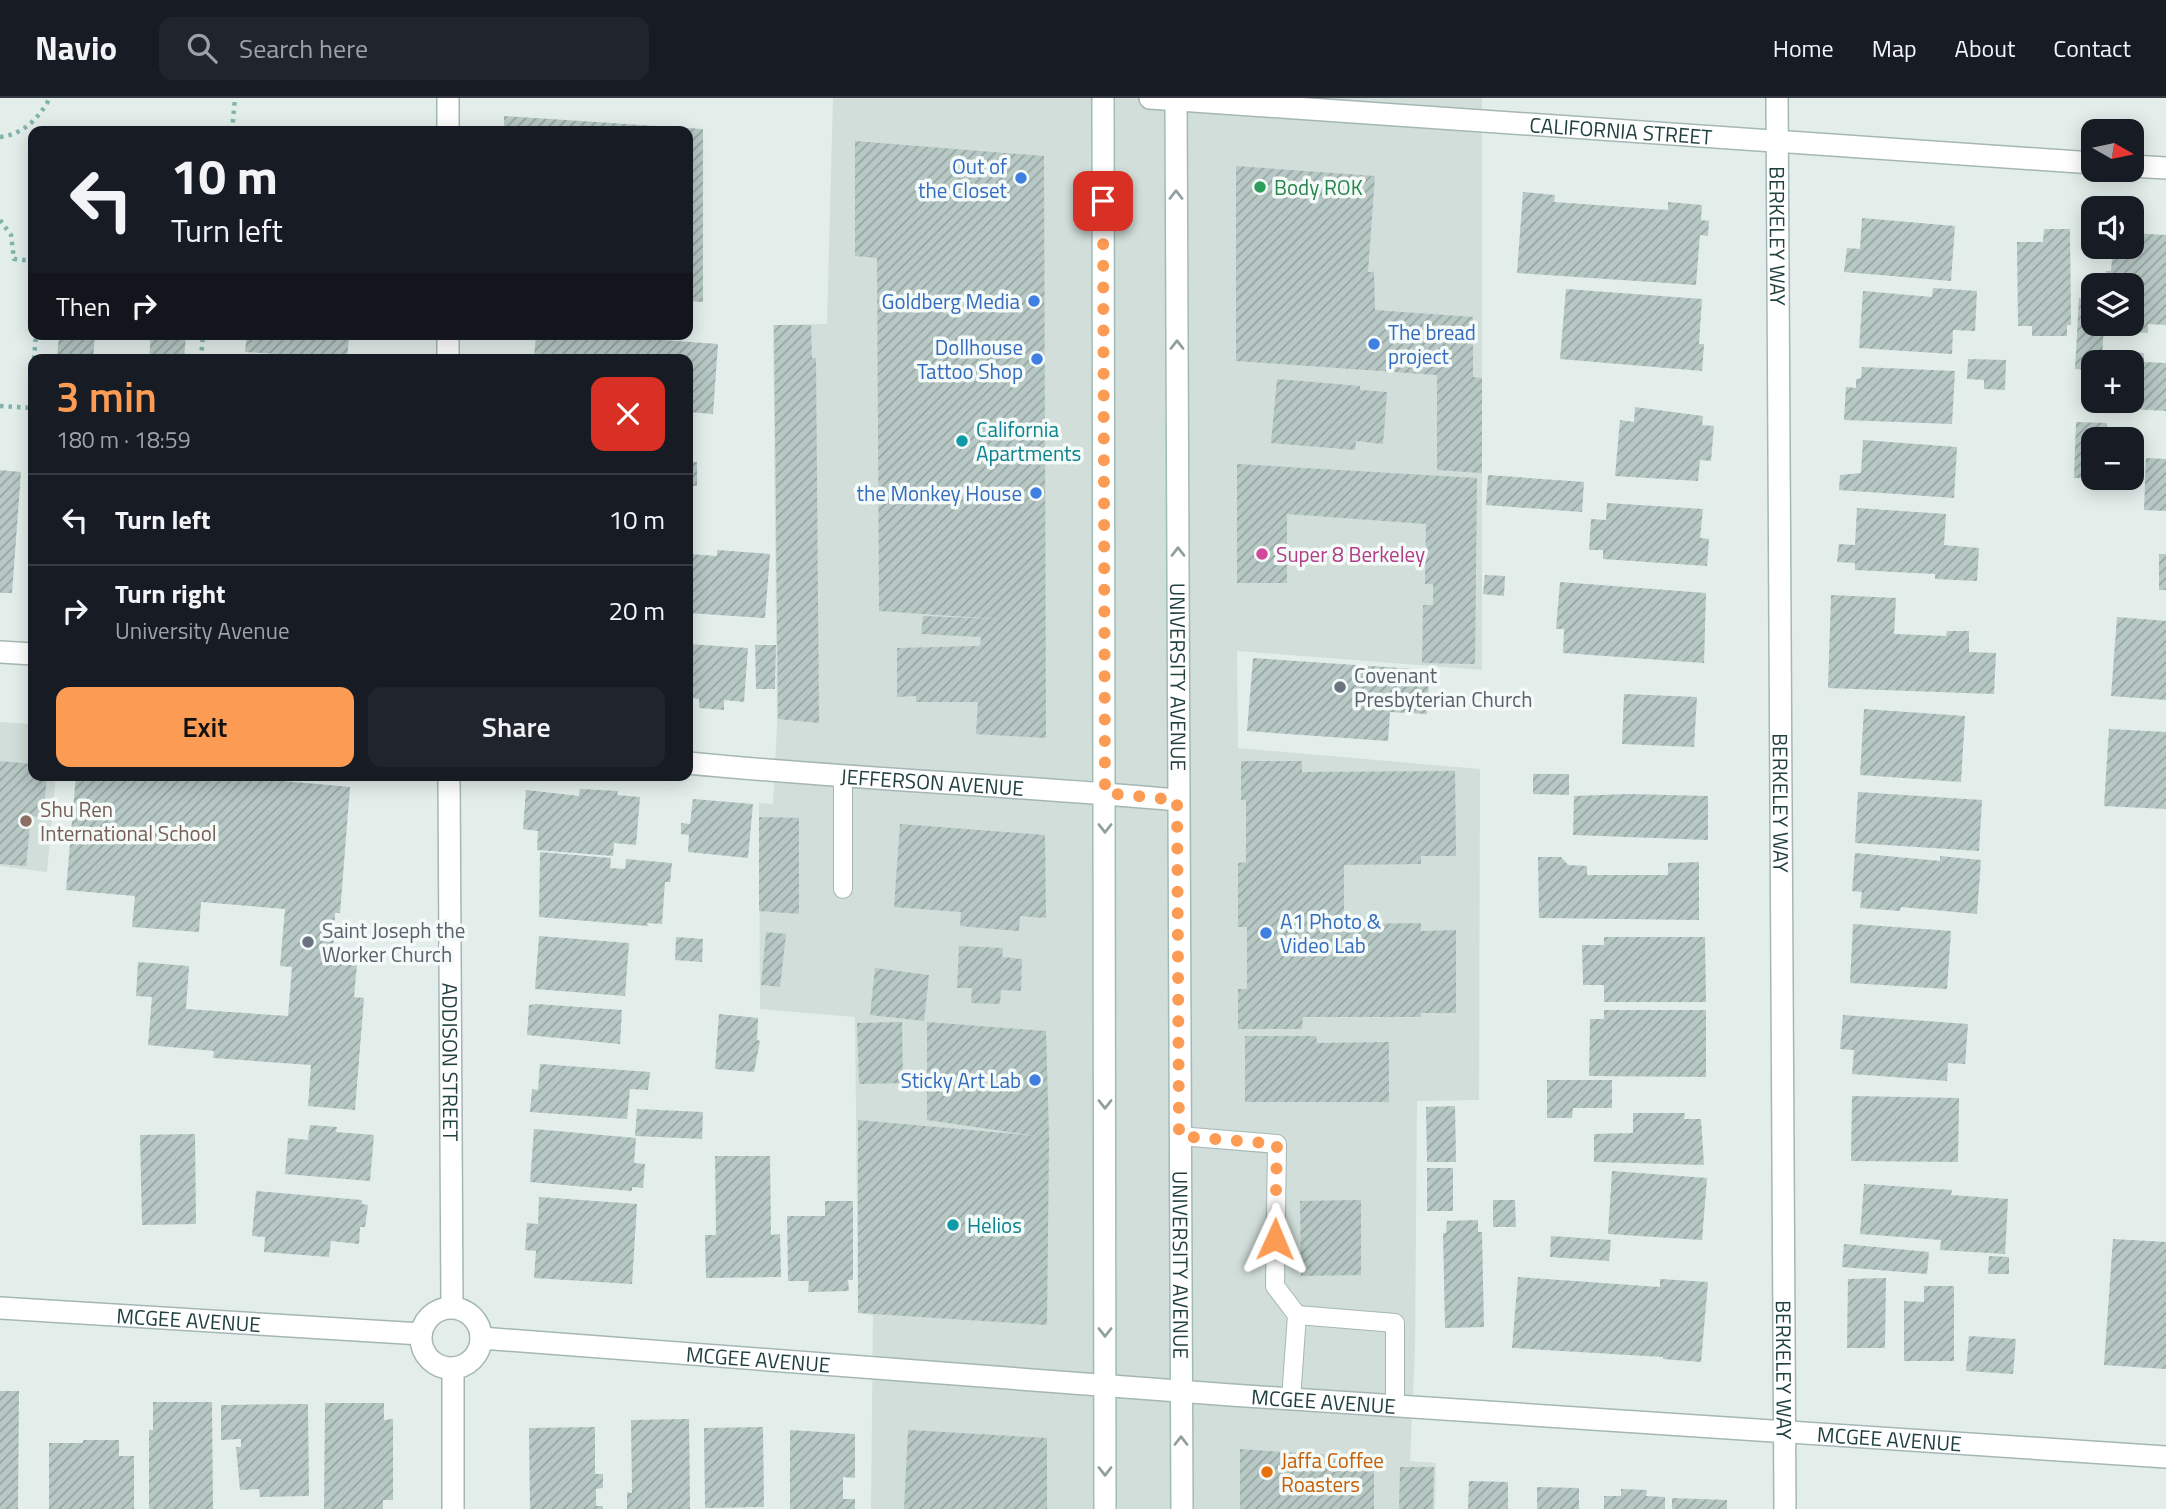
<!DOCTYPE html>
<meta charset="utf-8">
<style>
body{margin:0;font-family:"Titillium Web",sans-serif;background:#20242c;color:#f1f3f6;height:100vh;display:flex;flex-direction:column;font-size:26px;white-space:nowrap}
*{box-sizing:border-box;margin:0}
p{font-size:23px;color:#9ea1a6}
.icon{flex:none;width:38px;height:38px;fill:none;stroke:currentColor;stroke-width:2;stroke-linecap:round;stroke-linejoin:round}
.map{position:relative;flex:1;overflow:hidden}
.side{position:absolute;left:28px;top:256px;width:665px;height:427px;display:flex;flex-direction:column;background:#171b24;border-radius:14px;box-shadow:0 4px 18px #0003}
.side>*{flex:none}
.guide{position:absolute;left:28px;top:28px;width:665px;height:214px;border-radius:14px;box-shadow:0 4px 18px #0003;background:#171b24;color:#f1f3f6;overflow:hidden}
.needle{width:46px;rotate:99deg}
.buttons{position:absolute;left:2081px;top:21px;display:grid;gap:14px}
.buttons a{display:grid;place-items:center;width:63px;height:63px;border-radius:14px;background:#171b24;box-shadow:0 4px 18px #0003;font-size:35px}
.pin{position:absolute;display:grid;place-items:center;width:60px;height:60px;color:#fff;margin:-30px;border-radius:14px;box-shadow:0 4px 10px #0006}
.me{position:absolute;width:77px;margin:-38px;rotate:1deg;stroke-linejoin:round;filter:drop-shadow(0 0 5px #0008)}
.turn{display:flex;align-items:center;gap:24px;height:147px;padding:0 28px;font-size:32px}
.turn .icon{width:91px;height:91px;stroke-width:2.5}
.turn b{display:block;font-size:49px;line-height:60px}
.then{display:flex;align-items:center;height:66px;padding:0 28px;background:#0003;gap:14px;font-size:26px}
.round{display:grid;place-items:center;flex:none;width:74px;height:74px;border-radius:14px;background:#20242c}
.summary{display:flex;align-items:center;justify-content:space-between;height:119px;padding:0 28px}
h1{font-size:42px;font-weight:600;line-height:52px;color:#fc9b53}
.action{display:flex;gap:14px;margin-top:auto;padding:14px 28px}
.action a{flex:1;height:80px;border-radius:14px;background:#fc9b53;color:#111;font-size:28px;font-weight:600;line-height:80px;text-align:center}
.action a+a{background:#20242c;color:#f1f3f6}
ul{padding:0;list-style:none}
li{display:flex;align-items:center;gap:21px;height:91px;padding:0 28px;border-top:2px solid #363941}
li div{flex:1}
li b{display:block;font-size:26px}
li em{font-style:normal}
header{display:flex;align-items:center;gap:42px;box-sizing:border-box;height:98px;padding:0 35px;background:#171b24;border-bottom:2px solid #363941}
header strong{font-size:33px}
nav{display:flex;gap:38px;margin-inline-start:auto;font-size:24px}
.search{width:490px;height:63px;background:#20242c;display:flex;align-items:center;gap:18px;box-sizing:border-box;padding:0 24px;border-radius:14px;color:#9ea1a6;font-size:26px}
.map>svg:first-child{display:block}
.built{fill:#d1deda}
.building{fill:url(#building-hatch)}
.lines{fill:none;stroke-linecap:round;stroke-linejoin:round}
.lane-casing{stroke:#a5b7b4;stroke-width:20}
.street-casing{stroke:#a5b7b4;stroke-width:24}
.secondary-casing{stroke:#a0bbb6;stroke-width:24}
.path{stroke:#81b4ad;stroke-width:4.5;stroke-dasharray:3.5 5;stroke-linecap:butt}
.lane{stroke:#fff;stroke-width:18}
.street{stroke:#fff;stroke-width:21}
.secondary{stroke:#fff;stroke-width:21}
.oneway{stroke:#90a09e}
.route{stroke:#fc9b53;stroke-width:12;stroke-dasharray:0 21.6}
.shop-dot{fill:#3f7fe0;stroke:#f4faf8;stroke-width:2.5}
.leisure-dot{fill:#2e9e5b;stroke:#f4faf8;stroke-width:2.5}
.culture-dot{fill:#0f9aa8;stroke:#f4faf8;stroke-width:2.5}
.hotel-dot{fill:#d1479c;stroke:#f4faf8;stroke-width:2.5}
.worship-dot{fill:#6b7280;stroke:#f4faf8;stroke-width:2.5}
.education-dot{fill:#8d6e63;stroke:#f4faf8;stroke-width:2.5}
.food-dot{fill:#e8710a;stroke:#f4faf8;stroke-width:2.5}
.labels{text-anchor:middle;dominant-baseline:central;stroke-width:7;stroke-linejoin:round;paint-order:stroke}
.street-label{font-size:21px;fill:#21413e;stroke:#f4faf8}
.shop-label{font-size:21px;fill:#366cbe;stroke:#f4faf8;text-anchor:end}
.leisure-label{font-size:21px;fill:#27864d;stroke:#f4faf8;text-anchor:start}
.culture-label{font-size:21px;fill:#0d838f;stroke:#f4faf8;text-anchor:start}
.hotel-label{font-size:21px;fill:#b23c85;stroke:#f4faf8;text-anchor:start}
.worship-label{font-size:21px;fill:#5b616d;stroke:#f4faf8;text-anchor:start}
.education-label{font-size:21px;fill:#785e54;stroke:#f4faf8;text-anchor:start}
.food-label{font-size:21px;fill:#c56008;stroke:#f4faf8;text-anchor:start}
</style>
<header>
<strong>Navio</strong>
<div class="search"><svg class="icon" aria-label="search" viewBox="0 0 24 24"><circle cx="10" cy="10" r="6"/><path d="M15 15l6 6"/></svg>Search here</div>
<nav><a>Home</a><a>Map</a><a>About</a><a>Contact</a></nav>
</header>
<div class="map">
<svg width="2166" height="1411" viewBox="0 0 2166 1411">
<defs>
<pattern id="building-hatch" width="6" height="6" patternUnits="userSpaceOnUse" patternTransform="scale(1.75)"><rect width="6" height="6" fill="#b8c9c5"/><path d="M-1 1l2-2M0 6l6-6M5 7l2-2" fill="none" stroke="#95a5a1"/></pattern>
</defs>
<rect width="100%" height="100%" fill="#e3eeeb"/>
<!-- built -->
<path class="built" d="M833 0H1482V572L1237 553 1238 650 1480 671 1479 1002 1417 1003 1415 1250 1410 1363 1436 1365 1435 1411H871L873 1217 858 1215 855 919 760 911 759 705 773 706 777 627 773 227 827 226Z
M0 624 33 626V677H56L47 774 0 768Z"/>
<!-- building -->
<path class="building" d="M504 18 703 31V204L688 203V33H504Z
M855 43 1044 58 1046 640 976 636 978 604H916V598L897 599V550L980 548 981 539 921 536 923 518 998 521 879 513 877 160 855 158Z
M1236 68 1375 78 1368 174H1374L1375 212 1473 219V279L1482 280V375L1437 372V277L1236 263Z
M1523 94 1555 97 1554 104 1668 112V104L1702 107 1701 122 1709 123 1708 138 1700 137 1696 187 1517 175Z
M1862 120 1955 128 1951 183 1844 174 1847 150 1860 151Z
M2044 131H2070L2071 227H2067V238H2032V228H2018L2017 144H2043Z
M2132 135 2166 137V227L2148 226V235L2131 234 2132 187H2106V173H2111L2113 149H2132Z
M1933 190 1977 193 1975 233 1953 232 1952 256 1859 250 1863 193 1932 199Z
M1566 191 1702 201 1699 246H1704L1702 273 1560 261Z
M2079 200H2093V226H2104L2102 261 2117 264H2093V272L2075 271Z
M774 227H811L812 260H816L819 625 778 621Z
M59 236H95L93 261H57Z
M151 236H186L184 261H149Z
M247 236H355L354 241 349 240 347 261 245 254Z
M536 236H581L718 246 713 316 688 314V261H534Z
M2127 254 2144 255V264L2166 265V313L2098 309V303H2132V264H2127Z
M1968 261 2006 262 2005 292 1984 291V282L1967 281Z
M1862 269 1955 273 1952 326 1844 322 1846 289 1856 290V281L1861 280Z
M1277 281 1360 288V292L1387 294 1383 346 1356 343 1355 352 1271 345Z
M1635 309 1703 318 1702 327 1714 328 1711 363 1700 362 1698 383 1615 378 1620 322 1634 324Z
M2076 324 2107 325V341H2093V380H2074Z
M1863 342 1957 349 1954 400 1839 392 1840 377 1861 375Z
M2146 360 2166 361V413L2144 412Z
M688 364H697V388H688Z
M1237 366 1477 380 1475 566 1422 565 1423 507H1433V486H1425L1426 426 1287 416V485H1237Z
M0 372 21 374 12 495H0Z
M1488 377 1584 384 1582 414 1486 407Z
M1607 405 1703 411 1700 440 1709 441 1707 468 1603 461V452H1589L1591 421 1606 422Z
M1857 410 1946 416 1944 447 1979 450 1977 483 1935 481V476L1855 472V465L1837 464 1839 446 1855 447Z
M717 452 770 456 765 520 688 515V456L717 458Z
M2159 456H2166V492H2159Z
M1485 477 1505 478 1504 498 1483 496Z
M1560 484 1706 495 1704 565 1563 555 1564 531H1556Z
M1831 497 1896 500 1894 536 1946 538 1947 533H1969V554L1996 555 1994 596 1828 590Z
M2117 519 2166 523V602L2111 598Z
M688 546 748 550 744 604 724 602V612L699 610V601L688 600Z
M755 547H776L775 591H756Z
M1253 560 1430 572 1427 616 1390 614 1388 643 1247 633Z
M1624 596 1697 599 1694 649 1622 646Z
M1864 611 1965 618 1961 684 1860 677Z
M2109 631 2166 634V711L2104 708Z
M0 663 33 666V677H47L43 719 31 718 26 768 0 766Z
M1241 663H1302V674L1455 673 1456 758H1421V766L1344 767V826L1421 825V833L1456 832V915H1421V919H1303L1302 931H1238V891H1247V829H1238V765L1246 764V702H1241Z
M1533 676H1569V697L1533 696Z
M76 677H217L350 689 340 815H335L333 854 358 855 354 899 364 900 355 1012 308 1008 311 967 213 960 214 953 148 947 152 899 136 898 138 864 189 868 186 911 288 918 292 869 280 868 285 811 201 804 199 834 132 829 135 798 66 792Z
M580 691 618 693 617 697 640 699 636 747 614 745 613 758 537 752 538 733 523 731 526 692 579 698Z
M1858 694 1982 702 1979 753 1855 745Z
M1629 696 1708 698V742L1573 737 1574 698Z
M693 701 753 706 748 760 688 754 689 737 681 736V725L690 726Z
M759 719 799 720V816L759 813Z
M900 726 1045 737 1046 820 1020 818 1019 833 960 828 961 814 894 809Z
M540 754 611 760 610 770 625 771 626 761 672 765 670 784H665L662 826 647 825 648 828 539 819Z
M1855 755 1940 763V758L1981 762 1977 816 1901 809 1900 813 1860 810 1862 794 1852 793Z
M1538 759H1561L1568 767 1587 768V777H1668V765L1699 764V822L1539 820Z
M1853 826 1951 833 1947 891 1850 885Z
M766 834 786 836 780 889 761 887Z
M539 838 629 845 625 898 535 891Z
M676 839 703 841 702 864 675 862Z
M1604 839H1705L1706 904H1604V887H1583L1582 847H1604Z
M959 848 1003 850 1002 859 1022 861 1021 893 1001 892 1000 906 971 905 972 890H957Z
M875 870 929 877 924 923 870 917Z
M537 906 622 912 620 946 527 937 529 907Z
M1604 912H1706V979L1589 978 1590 921H1604Z
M719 916 758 920 757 942 760 943 754 974 715 971Z
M1843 917 1968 926 1965 966 1948 965 1947 983 1852 976 1854 952 1840 951Z
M902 924 903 985 859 986 857 925Z
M927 924 1046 933 1049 1039 1047 1227 858 1215V1022L1037 1038 927 1022Z
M1245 938H1316L1317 945 1389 944V1004H1245Z
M540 966 650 974 648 992 630 991 627 1021 530 1014 532 991 538 992Z
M1547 982H1612V1010H1573L1572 1020H1547Z
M1852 998 1959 1000 1958 1064 1851 1063Z
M1455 1008 1456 1064H1427L1426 1009Z
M637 1011 703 1014 702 1041 635 1038Z
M1633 1015H1685L1684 1021H1701L1704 1067 1594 1064V1036L1633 1035Z
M310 1027 337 1029 336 1034 374 1037 370 1083 285 1076 288 1040 308 1042Z
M534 1031 636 1040 634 1065 645 1066 643 1090 632 1089V1093L530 1084Z
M195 1036 196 1126 142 1127 140 1037Z
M715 1058H770L771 1137 780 1136 781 1179 706 1180 705 1137H716Z
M1427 1070H1453V1113H1427Z
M1612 1073 1707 1080 1702 1142 1608 1136Z
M1864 1086 1952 1092 1951 1097 2008 1101 2005 1156 1940 1152 1941 1142 1860 1136Z
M256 1093 362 1102V1106L368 1107 365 1129H360L359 1146 331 1143 329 1159 264 1154 265 1139 252 1138Z
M539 1099 637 1106 632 1186 534 1180 536 1153 525 1152 527 1125 538 1126Z
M1361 1102V1177L1301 1178 1300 1103Z
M1493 1102H1515L1516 1129H1493Z
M825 1103H853V1182H848L849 1193 808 1194 809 1183H788L787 1118H825Z
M1478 1122V1134H1482L1484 1229 1445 1230 1443 1135H1446L1447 1123Z
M1551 1138 1611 1142 1609 1163 1550 1159Z
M2113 1141 2166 1144V1271L2104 1267Z
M1844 1146 1929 1154 1927 1176 1842 1169Z
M1989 1158 2009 1159V1176H1988Z
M1518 1179 1660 1189V1181L1708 1184 1701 1264 1663 1261V1259L1512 1250Z
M1886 1180 1885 1250H1847L1848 1181Z
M1924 1188H1954V1263H1904V1203L1924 1204Z
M1969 1238 2016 1241 2013 1276 1966 1273Z
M0 1293H19L18 1411H0Z
M153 1304H212L213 1411H149V1332H153Z
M325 1305H384V1322L393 1321V1402H383V1411H324Z
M308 1306 309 1398 260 1399 259 1391 240 1392 236 1349H241V1341L221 1342V1307Z
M689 1321 690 1411H627V1394L632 1395 631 1322Z
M595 1329V1376H603V1390L596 1391V1408H603V1411H530L529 1330Z
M763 1329 764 1409 705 1410 704 1330Z
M790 1332 855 1336V1380L843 1379V1401H855V1411H790Z
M908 1332 1047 1340V1411H904Z
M83 1342H119V1358H134V1411H49V1345H83Z
M1240 1351 1374 1360V1411H1240Z
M1400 1369H1434L1433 1411H1399Z
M1469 1383 1508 1384V1411H1468Z
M1537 1389 1579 1390V1411H1537Z
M1621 1391 1647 1392 1646 1398 1665 1399V1411H1604V1398H1621Z
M1672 1400 1727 1402V1411H1672Z"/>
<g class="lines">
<!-- lane casing -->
<g class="lane-casing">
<path id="lane" d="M843 678V791
M1179 1038 1277 1046 1275 1188 1297 1217 1395 1225V1307
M1291 1301 1297 1217"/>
</g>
<!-- street casing -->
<g class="street-casing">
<g id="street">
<path d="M448 0V33"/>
<path id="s1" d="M1150 0 2093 65"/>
<path id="s2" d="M1777 0 1785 1411"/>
<path d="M2132 68 2166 70"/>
<path d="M448 236V261"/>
<path d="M0 554 33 556"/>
<path id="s3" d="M688 665C850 681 1014 687 1177 702"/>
<path id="s4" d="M449 677 452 1209"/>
<circle cx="451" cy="1240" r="30"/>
<path id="s5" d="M0 1210 421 1236"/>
<path id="s6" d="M481 1240 1231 1297 2166 1359"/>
<path d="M453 1270V1411"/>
</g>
</g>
<!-- secondary casing -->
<g class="secondary-casing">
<g id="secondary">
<path d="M1103 0 1105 1411"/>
<path id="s7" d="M1176 0 1182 1411"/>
</g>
</g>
<!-- path -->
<path class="path" d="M232 33 235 0
M0 39C24 36 38 21 50 0
M0 122 11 137 14 161 33 163
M34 261 36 236
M201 261 203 236
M33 270V285
M0 308 33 310"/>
<!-- lane -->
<use href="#lane" class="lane"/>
<!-- street -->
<use href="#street" class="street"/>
<!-- secondary -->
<use href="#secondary" class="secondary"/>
</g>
<!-- one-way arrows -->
<defs><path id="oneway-chevron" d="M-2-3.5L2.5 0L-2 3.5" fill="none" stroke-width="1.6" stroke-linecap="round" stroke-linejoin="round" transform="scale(1.75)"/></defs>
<g class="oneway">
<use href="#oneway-chevron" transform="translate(1176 97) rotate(-90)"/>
<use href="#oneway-chevron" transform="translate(1177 247) rotate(-90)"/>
<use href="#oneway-chevron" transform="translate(1178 454) rotate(-90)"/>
<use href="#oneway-chevron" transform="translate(1105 730) rotate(90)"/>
<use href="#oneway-chevron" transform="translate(1105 1006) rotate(90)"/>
<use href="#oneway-chevron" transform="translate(1105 1234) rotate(90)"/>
<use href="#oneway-chevron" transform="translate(1181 1343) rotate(-90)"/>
<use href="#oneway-chevron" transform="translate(1105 1373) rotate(90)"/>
</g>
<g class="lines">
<!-- route -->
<path class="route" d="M1103 103 1105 695 1177 702 1179 1038 1277 1046 1275 1141"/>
</g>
<!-- markers -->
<g class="shop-dot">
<circle cx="1021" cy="80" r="7"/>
<circle cx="1034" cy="203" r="7"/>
<circle cx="1374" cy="246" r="7"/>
<circle cx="1037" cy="261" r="7"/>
<circle cx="1036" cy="395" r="7"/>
<circle cx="1266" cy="835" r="7"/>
<circle cx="1035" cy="982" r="7"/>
</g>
<circle class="leisure-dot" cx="1260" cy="89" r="7"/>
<g class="culture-dot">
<circle cx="962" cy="343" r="7"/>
<circle cx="953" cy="1127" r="7"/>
</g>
<circle class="hotel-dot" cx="1262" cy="456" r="7"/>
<g class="worship-dot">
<circle cx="1340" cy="589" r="7"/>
<circle cx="308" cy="844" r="7"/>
</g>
<circle class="education-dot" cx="26" cy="723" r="7"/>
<circle class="food-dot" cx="1267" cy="1374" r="7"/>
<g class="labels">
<!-- street labels -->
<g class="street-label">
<text stroke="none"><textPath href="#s1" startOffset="472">CALIFORNIA STREET</textPath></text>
<text stroke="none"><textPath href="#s2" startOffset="138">BERKELEY WAY</textPath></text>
<text stroke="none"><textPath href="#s7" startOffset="579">UNIVERSITY AVENUE</textPath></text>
<text stroke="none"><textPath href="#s3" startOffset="245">JEFFERSON AVENUE</textPath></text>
<text stroke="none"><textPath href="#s2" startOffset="705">BERKELEY WAY</textPath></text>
<text stroke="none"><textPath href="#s4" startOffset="287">ADDISON STREET</textPath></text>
<text stroke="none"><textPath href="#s7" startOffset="1167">UNIVERSITY AVENUE</textPath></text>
<text stroke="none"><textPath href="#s5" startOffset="189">MCGEE AVENUE</textPath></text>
<text stroke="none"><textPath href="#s6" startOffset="278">MCGEE AVENUE</textPath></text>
<text stroke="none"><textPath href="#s2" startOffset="1272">BERKELEY WAY</textPath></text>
<text stroke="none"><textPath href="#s6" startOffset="845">MCGEE AVENUE</textPath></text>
<text stroke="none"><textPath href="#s6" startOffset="1412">MCGEE AVENUE</textPath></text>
</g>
<!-- shop labels -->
<g class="shop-label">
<text x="1007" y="68">Out of<tspan x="1007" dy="24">the Closet</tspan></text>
<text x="1020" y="203">Goldberg Media</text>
<text x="1388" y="234" text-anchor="start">The bread<tspan x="1388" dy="24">project</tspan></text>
<text x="1023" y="249">Dollhouse<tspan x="1023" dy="24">Tattoo Shop</tspan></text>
<text x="1022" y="395">the Monkey House</text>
<text x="1280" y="823" text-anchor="start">A1 Photo &amp;<tspan x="1280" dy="24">Video Lab</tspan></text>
<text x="1021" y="982">Sticky Art Lab</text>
</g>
<!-- leisure labels -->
<g class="leisure-label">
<text x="1274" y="89">Body ROK</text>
</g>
<!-- culture labels -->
<g class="culture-label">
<text x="976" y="331">California<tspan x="976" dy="24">Apartments</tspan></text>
<text x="967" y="1127">Helios</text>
</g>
<!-- hotel labels -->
<g class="hotel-label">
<text x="1276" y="456">Super 8 Berkeley</text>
</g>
<!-- worship labels -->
<g class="worship-label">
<text x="1354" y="577">Covenant<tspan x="1354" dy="24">Presbyterian Church</tspan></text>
<text x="322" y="832">Saint Joseph the<tspan x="322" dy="24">Worker Church</tspan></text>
</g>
<!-- education labels -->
<g class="education-label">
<text x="40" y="711">Shu Ren<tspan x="40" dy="24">International School</tspan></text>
</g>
<!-- food labels -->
<g class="food-label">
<text x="1281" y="1362">Jaffa Coffee<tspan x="1281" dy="24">Roasters</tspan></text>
</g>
</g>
</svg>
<div class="buttons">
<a><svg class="needle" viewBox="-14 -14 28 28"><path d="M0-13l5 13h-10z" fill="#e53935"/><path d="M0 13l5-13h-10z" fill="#9ea1a6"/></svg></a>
<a><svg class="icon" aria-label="sound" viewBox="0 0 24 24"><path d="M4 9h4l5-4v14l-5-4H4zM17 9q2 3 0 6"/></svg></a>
<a><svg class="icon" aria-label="layers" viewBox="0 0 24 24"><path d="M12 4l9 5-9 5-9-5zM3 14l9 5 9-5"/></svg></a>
<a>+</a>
<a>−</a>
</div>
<div class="pin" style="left:1103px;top:103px;background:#d93025"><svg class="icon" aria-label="arrive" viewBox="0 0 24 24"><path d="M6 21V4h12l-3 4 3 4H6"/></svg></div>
<svg class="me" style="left:1275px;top:1141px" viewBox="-20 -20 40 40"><path d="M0-17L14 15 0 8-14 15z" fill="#fc9b53" stroke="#fff" stroke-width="4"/></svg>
<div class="guide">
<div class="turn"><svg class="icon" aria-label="left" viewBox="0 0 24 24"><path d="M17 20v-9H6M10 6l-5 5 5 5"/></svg><div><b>10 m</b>Turn left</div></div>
<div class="then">Then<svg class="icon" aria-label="right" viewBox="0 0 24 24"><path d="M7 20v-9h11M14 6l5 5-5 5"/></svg></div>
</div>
<section class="side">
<div class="summary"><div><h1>3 min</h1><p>180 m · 18:59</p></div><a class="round" style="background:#d93025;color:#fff"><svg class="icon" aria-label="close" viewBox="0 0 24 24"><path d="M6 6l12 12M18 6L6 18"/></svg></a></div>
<ul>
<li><svg class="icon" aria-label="left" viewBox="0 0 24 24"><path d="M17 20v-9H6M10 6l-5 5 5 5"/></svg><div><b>Turn left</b></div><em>10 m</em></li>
<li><svg class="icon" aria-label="right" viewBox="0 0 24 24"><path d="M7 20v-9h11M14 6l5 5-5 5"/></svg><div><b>Turn right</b><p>University Avenue</p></div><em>20 m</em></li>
</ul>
<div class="action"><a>Exit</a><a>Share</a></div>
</section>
</div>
